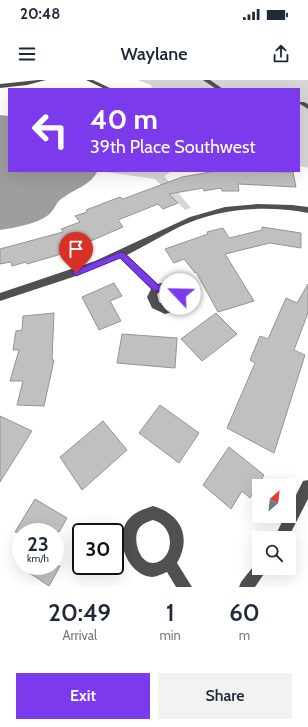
<!DOCTYPE html>
<style>
body{margin:0;font-family:Cabin,sans-serif;background:#f2f2f3;color:#1f2937;height:100vh;display:flex;flex-direction:column;font-size:15px;white-space:nowrap}
*{box-sizing:border-box;margin:0}
p{font-size:13px;color:#747a83}
.icon{flex:none;width:22px;height:22px;fill:none;stroke:currentColor;stroke-width:2;stroke-linecap:round;stroke-linejoin:round}
.map{position:relative;height:507px;overflow:hidden}
.sheet{display:flex;flex-direction:column;background:#fff;flex:1}
.sheet>*{flex:none}
.hud{position:absolute;left:8px;top:8px;width:292px;height:84px;border-radius:0px;box-shadow:0 4px 16px #0002;background:#7c3aed;color:#fff;overflow:hidden}
.needle{width:26px;rotate:28deg}
.buttons{position:absolute;left:252px;top:399px;display:grid;gap:8px}
.buttons a{display:grid;place-items:center;width:44px;height:44px;border-radius:0px;background:#fff;box-shadow:0 4px 16px #0002;font-size:20px}
.speed{position:absolute;left:12px;top:443px;display:flex;gap:8px;font-size:20px;font-weight:700;text-align:center}
.speed>*{display:grid;place-content:center;width:52px;height:52px;border-radius:50%;background:#fff;box-shadow:0 4px 16px #0002;line-height:1}
.speed small{font-size:10px;font-weight:400}
.speed .limit{border:2px solid #111;border-radius:6px;background:#fff;color:#111}
.pin{position:absolute;display:grid;place-items:center;width:34px;height:34px;color:#fff;margin:-41px -17px;border-radius:50% 50% 50% 0;rotate:-45deg;box-shadow:0 0 4px #0007}
.pin .icon{rotate:45deg}
.me{position:absolute;width:44px;margin:-22px;rotate:294deg;stroke-linejoin:round;filter:drop-shadow(0 0 3px #0008)}
.turn{display:flex;align-items:center;gap:14px;height:84px;padding:0 16px;font-size:18px}
.turn .icon{width:52px;height:52px;stroke-width:2.5}
.turn b{display:block;font-size:28px;line-height:34px}
.eta{display:flex;justify-content:space-evenly;align-items:center;height:68px;text-align:center}
.eta b{font-size:24px;font-weight:600;line-height:28px}
.primary-button{display:flex;gap:8px;margin-top:auto;padding:8px 16px}
.primary-button a{flex:1;height:46px;border-radius:0px;background:#7c3aed;color:#fff;font-size:16px;font-weight:600;line-height:46px;text-align:center}
.primary-button a+a{background:#f2f2f3;color:#1f2937}
.status{display:flex;justify-content:space-between;align-items:center;height:28px;padding:0 20px;background:#fff;direction:ltr}
.status svg{height:11px;fill:currentColor}
header{display:flex;justify-content:space-between;align-items:center;height:52px;padding:0 16px;background:#fff;font-size:18px;font-weight:600}
.map>svg:first-child{display:block}
.green{fill:#d7d7d7}
.water{fill:#9e9e9e}
.building{fill:#c0c0c0;stroke:#949494}
.lines{fill:none;stroke-linecap:round;stroke-linejoin:round}
.minor{fill:#505050;fill-rule:evenodd}
.route{fill:#7c3aed;stroke:#51269a}
</style>
<div class="status"><b>20:48</b><svg viewBox="0 0 49 12"><path d="M0 12V9h3v3zM5 12V6h3v6zM10 12V3h3v9zM15 12V0h3v12zM26 1h20v11H26zM47 4h2v5h-2z"/></svg></div>
<header><svg class="icon" aria-label="menu" viewBox="0 0 24 24"><path d="M4 6h16M4 12h16M4 18h16"/></svg>Waylane<svg class="icon" aria-label="share" viewBox="0 0 24 24"><path d="M12 15V3M7 8l5-5 5 5M5 13v7h14v-7"/></svg></header>
<div class="map">
<svg width="308" height="507" viewBox="0 0 308 507">
<rect width="100%" height="100%" fill="#fff"/>
<!-- green -->
<path class="green" d="M138 0H308V88L299 86V9H152L151 5Z
M99 91H172L164 96 191 128 185 130 155 99Z"/>
<!-- water -->
<path class="water" d="M0 35 9 36V91H98C88 107 78 107 64 117 57 121 56 126 52 131 44 143 14 148 0 150Z"/>
<!-- building -->
<path class="building" d="M216 91 293 92 296 107 238 104 239 111H222L221 108 204 111 203 108 169 114 178 123 163 129 158 124 118 140 123 147 58 175 27 184 26 182 12 186 11 182 0 184V169L63 152 61 149 80 142 75 136 87 132 86 130 120 117 123 119 182 97Z
M262 147 301 153V168L270 163 225 174 254 221 218 232 196 192 195 193 184 179 174 183 165 169 208 154 207 152 223 148 229 158 262 150Z
M114 203 122 216 110 221 121 241 99 250 82 217Z
M308 204V233L294 270 305 275 274 373 227 348 255 283 250 280 260 256 268 259 286 218 297 223Z
M54 233 52 280H54L44 326 17 325 23 301H10L19 270H13L16 251 22 250 23 236Z
M216 233 237 254 202 281 181 259Z
M122 254 177 258 175 288 117 283Z
M160 325 199 353 179 383 139 353Z
M0 336 32 351 0 402Z
M103 341 127 370 82 410 60 377Z
M229 367 264 395 250 418 242 411 231 429 203 405Z
M35 419 67 438 59 452H15Z
M19 486H60L49 506Z"/>
<g class="lines">
<!-- minor -->
<path class="minor" d="M38 0H46L27 5 0 8V4Z
M86 0H93L112 9H105Z
M203 0H210L223 9H216Z
M300 22H304L308 24V29L300 24Z
M258 124 292 125 308 127V133C265 125 219 128 179 147 161 156 145 166 127 175L158 204C165 201 174 204 180 208L186 219 179 230 165 234 152 228 147 217 151 209 120 178 73 197 0 221V213L95 181 190 137 225 127ZM164 210C170 210 175 212 176 219L173 224 166 226 159 222 157 214Z
M308 400V419L288 458H274L285 436H289V429L303 401Z
M153 426C181 434 192 457 177 483L192 507H176L167 492C162 494 156 497 152 497 124 495 110 448 136 433 141 430 147 428 153 426ZM153 440C178 447 173 482 153 483 139 483 133 460 138 450 141 444 147 442 153 440Z
M259 482V488H268L255 507H239L241 502 256 483Z"/>
</g>
<!-- route -->
<path class="route" d="M121 172H123L158 205C168 201 179 205 185 214L183 216H177L171 210 154 211 120 178 76 196 72 193 73 191Z"/>
</svg>
<div class="buttons">
<a><svg class="needle" viewBox="-14 -14 28 28"><path d="M0-13l5 13h-10z" fill="#e53935"/><path d="M0 13l5-13h-10z" fill="#747a83"/></svg></a>
<a><svg class="icon" aria-label="search" viewBox="0 0 24 24"><circle cx="10" cy="10" r="6"/><path d="M15 15l6 6"/></svg></a>
</div>
<div class="speed"><div>23<small>km/h</small></div><div class="limit">30</div></div>
<div class="pin" style="left:76px;top:193px;background:#d93025"><svg class="icon" aria-label="arrive" viewBox="0 0 24 24"><path d="M6 21V4h12l-3 4 3 4H6"/></svg></div>
<svg class="me" style="left:180px;top:214px" viewBox="-20 -20 40 40"><circle r="19" fill="#fff"/><path d="M0-13L10 11 0 6-10 11z" fill="#7c3aed"/></svg>
<div class="hud">
<div class="turn"><svg class="icon" aria-label="left" viewBox="0 0 24 24"><path d="M17 20v-9H6M10 6l-5 5 5 5"/></svg><div><b>40 m</b>39th Place Southwest</div></div>
</div>
</div>
<section class="sheet">
<div class="eta">
<div><b>20:49</b><p>Arrival</p></div>
<div><b>1</b><p>min</p></div>
<div><b>60</b><p>m</p></div>
</div>
<div class="primary-button"><a>Exit</a><a>Share</a></div>
</section>
